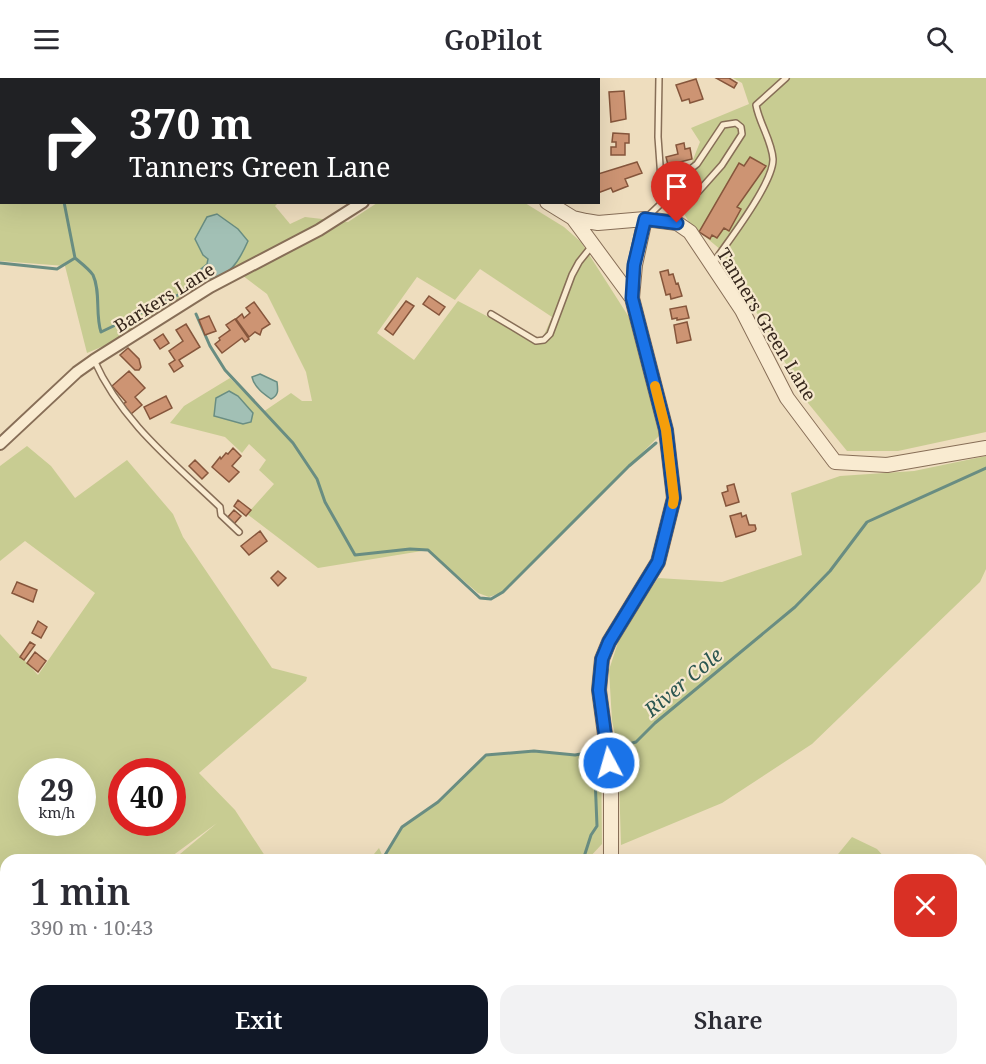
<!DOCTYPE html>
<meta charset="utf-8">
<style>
body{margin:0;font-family:"Noto Serif",serif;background:#f2f2f3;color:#2b2b33;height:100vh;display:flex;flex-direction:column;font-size:22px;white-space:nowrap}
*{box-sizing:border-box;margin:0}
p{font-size:20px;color:#7c7c81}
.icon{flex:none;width:33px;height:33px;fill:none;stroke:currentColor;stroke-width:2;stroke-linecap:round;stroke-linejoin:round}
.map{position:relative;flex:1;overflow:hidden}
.side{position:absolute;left:0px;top:776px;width:987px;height:212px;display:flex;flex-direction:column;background:#fff;border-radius:18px 18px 0 0;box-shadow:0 6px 24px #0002}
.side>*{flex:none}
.top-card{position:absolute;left:0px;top:0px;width:600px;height:126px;box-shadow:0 6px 24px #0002;background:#202124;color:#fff;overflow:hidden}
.speed{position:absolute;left:18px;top:680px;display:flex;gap:12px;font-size:30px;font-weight:700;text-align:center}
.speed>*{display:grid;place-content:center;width:78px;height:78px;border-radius:50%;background:#fff;box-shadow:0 6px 24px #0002;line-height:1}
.speed small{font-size:15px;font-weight:400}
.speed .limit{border:9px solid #d22;background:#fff;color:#111}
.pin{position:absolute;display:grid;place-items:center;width:51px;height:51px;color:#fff;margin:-62px -26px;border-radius:50% 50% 50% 0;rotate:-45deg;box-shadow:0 0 6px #0007}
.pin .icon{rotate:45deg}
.me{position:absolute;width:66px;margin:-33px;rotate:354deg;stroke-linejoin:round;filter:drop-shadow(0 0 4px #0008)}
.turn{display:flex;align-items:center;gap:21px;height:126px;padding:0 30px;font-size:27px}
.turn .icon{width:78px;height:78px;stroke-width:2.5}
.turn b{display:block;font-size:42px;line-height:51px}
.round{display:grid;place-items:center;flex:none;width:63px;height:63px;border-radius:18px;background:#f2f2f3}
.headline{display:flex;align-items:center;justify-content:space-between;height:102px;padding:0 30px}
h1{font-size:36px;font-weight:600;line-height:45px}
.action{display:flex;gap:12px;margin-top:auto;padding:12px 30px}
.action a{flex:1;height:69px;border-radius:18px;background:#111827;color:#fff;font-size:24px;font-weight:600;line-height:69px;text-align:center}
.action a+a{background:#f2f2f3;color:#2b2b33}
header{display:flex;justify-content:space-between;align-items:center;height:78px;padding:0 30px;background:#fff;font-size:27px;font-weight:600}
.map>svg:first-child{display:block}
.green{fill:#c8cc92;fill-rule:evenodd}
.water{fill:#a2c0b5;stroke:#698d82;stroke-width:1.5}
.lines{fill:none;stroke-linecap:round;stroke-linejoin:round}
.stream{stroke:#698d82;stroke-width:3}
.building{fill:#cd9473;stroke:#86563c;stroke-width:1.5}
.service-casing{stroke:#876e57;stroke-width:8}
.minor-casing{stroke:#876e57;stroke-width:14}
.tertiary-casing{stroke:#876e57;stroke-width:16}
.service{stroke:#f9ebd1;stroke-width:5}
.minor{stroke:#f9ebd1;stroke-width:10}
.tertiary{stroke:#f9ebd1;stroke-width:14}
.route-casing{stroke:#114b97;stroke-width:15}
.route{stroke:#1a73e8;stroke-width:10}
.slow{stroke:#f59e0b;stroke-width:10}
.labels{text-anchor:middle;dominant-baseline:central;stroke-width:4.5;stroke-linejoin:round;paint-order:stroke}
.street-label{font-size:18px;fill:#36271c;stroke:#f6e8ce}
.water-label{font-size:20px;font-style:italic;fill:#2b5651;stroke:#f6e8ce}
</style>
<header><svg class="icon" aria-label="menu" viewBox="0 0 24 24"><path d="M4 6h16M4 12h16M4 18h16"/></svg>GoPilot<svg class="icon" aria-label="search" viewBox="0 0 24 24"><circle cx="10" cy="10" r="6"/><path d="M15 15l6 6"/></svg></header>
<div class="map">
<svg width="986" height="986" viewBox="0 0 986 986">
<rect width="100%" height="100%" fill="#eeddbe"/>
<!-- green -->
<path class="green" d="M0 0 70 1 2 2V124L278 125 275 128 290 146 305 139 348 144 377 125H525L564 149 581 164 634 247 662 355 503 514 489 519 478 515 428 472 318 490 247 436 274 406 259 392 266 382 249 366 242 375 225 359 170 345 184 328 230 300 263 334 291 315 302 323H312L306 294 267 216 234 191 197 207 125 259 87 275 65 188 0 183ZM480 191 552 239 540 266 458 223 414 282 377 255 417 199 455 222Z
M733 0H986V354L898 373H847L808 325 721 172 690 146 667 106V94L690 89 700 64 691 50 749 26 742 5Z
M27 368 51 388 75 420 127 382 173 436 183 459 272 590 307 599 306 603 199 695 235 732 267 781H174L217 745 168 781 6 782V901L0 905V556L38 597 95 515 25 463 0 483V388ZM32 693H82V744H32ZM122 693H172V744H122Z
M986 378V491L980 504 812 666 722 725 621 767 618 670 612 643 609 592 621 555 658 500 722 504 802 477 791 415 840 398 914 393Z
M534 673 575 677 601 673 602 766 588 781 369 782 379 770 383 779 402 749 438 724 486 677Z
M852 759 877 771 886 781H834Z
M6 903V981H46L41 986H0V907Z"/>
<!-- water -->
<path class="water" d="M217 136 238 151 248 163C240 181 229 203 204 200L201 191 207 186 208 181 203 177 195 161 207 139Z
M260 296 277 304C278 312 279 317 271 321 264 316 254 309 252 299Z
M229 313 238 318 253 335 251 344 243 346 214 338 216 320Z"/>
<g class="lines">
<!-- stream -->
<path class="stream" d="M47 0V2
M64 124 75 180
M0 185 57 191 75 180C81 185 89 191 93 197 101 214 95 236 101 254L178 217
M196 236 210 268 225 292 293 365 317 401 325 424 355 477 410 471 428 472 480 520 491 521 503 514 629 388 656 365
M611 671 636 664 655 645 795 529 830 493 867 444 986 390
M382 782 402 749 438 724 486 677 534 673 575 677 604 672
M583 782 591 757 597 748 594 674
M34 986 39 981"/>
</g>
<!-- building -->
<path class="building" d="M716 0H729L737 5 734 10Z
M696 1 703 21 690 25 689 21 682 23 676 7Z
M624 13 626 41 611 44 609 14Z
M613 55 629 56V65H625V77H611V69H616V64H612Z
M684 65 685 71 690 70 692 81 668 87 666 79 678 76 676 67Z
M750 79 766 88 737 129 741 131 729 153 724 150 717 160 712 157 710 161 699 154 739 85 744 88Z
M637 84 642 95 625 101 628 108 613 114 611 110 598 115V96Z
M668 192 669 197 673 196 676 206 678 205 682 218 671 221 670 216 666 217 660 194Z
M429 218 445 229 439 237 423 226Z
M406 223 414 228 393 257 385 251Z
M254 224 270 246 262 251 260 257 255 254 249 259 236 241 242 236 244 240 250 235 246 230Z
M686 228 689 240 677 242V240L672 241 670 231Z
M209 238 216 253 205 257 199 242Z
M235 241 249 261 245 264 242 260 222 275 215 266 220 262 219 260 230 252 226 247Z
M687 244 691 262 677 265 674 247Z
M186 246 200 269 179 282 183 288 174 294 169 286 175 282 169 273 183 263 176 252Z
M163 256 169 265 160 271 154 262Z
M128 270 139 281 141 289 139 292H135L120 277Z
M129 293 145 310 135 319 142 327 131 336 123 326 126 324 112 308Z
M166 318 172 330 150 341 144 329Z
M233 370 241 378 232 388 239 394 229 404 212 389 220 379 221 381 226 375 228 376Z
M195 382 208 395 202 401 189 388Z
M734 406 739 424 726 428 722 415 728 413 727 408Z
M238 422 251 432 246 438 234 428Z
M234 432 241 438 234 446 227 440Z
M741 435 742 439 746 437 749 447H755L756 451 755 453 736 459 730 438Z
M260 453 267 463 249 477 241 468Z
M278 493 286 500 278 508 271 500Z
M17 504 37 512 33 524 12 515Z
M38 543 47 549 41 560 32 555Z
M30 564 35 567 24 582 20 579Z
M35 574 46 583 38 594 27 585Z"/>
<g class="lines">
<!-- service casing -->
<g class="service-casing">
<path id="service" d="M659 0 658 59 661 101 675 137
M665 111 697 86 723 47 736 45 741 49 742 56 722 87 698 114 674 134
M647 139 668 119
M713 185C728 164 774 104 773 81 772 63 759 45 756 27L786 0
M491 236 536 263 544 262 550 256 572 197 579 184 591 169
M94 282C121 343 173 384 220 429L221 437 239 454"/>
</g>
<!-- minor casing -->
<g class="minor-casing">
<path id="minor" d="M0 366 77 294 94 282 210 209 319 152 363 124"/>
</g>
<!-- tertiary casing -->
<g class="tertiary-casing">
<path id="tertiary" d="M268 0 271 2
M547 124 573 140 586 143 598 145 645 141 677 145 690 154 742 232 787 320 835 384 887 387 986 370
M573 140 632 220 666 352 674 420 658 484 609 564 602 581 599 612 611 701V782
M632 220 635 187 645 141
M670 981 672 986"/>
</g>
<!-- service -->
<use href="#service" class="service"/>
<!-- minor -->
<use href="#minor" class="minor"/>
<!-- tertiary -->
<use href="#tertiary" class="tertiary"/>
</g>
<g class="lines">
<!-- route casing -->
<g class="route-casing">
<path id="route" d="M609 685 599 612 602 581 609 564 658 484 674 420 666 352 632 220 634 187 645 141 677 145"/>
</g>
<!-- route -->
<use href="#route" class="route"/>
<!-- slow -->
<path class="slow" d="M655 308 666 352 674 420 673 426"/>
</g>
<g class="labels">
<!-- street labels -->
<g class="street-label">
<text transform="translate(164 219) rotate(-32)">Barkers Lane</text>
<text transform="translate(767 246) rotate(59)">Tanners Green Lane</text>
</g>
<!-- water labels -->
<g class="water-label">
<text transform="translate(683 604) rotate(-40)">River Cole</text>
</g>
</g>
</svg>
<div class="speed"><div>29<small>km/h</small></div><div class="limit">40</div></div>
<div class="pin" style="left:677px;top:145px;background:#d93025"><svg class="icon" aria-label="arrive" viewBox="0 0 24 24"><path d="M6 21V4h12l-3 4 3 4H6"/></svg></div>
<svg class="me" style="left:609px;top:685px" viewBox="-20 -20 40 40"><circle r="17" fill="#1a73e8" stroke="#fff" stroke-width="3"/><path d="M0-11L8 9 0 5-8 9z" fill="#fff"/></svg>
<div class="top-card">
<div class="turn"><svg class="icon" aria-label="right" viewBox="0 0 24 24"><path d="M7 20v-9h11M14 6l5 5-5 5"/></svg><div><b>370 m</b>Tanners Green Lane</div></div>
</div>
<section class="side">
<div class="headline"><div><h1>1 min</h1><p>390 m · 10:43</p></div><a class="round" style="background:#d93025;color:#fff"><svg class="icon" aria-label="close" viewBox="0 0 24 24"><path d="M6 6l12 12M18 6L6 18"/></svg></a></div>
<div class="action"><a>Exit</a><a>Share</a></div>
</section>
</div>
